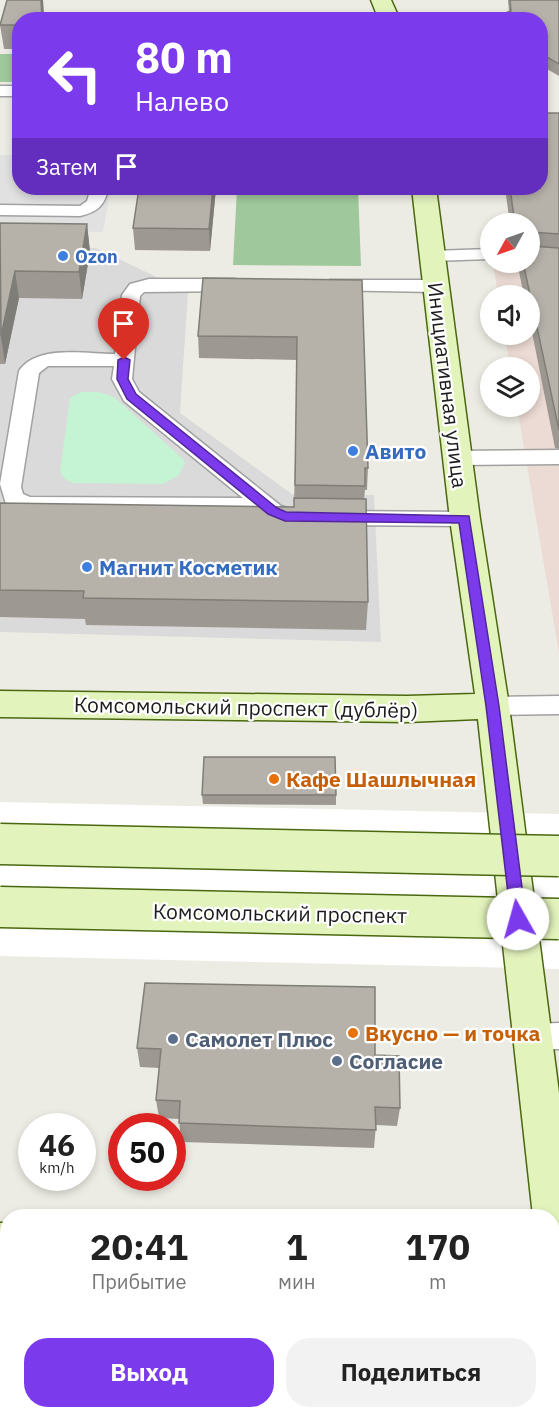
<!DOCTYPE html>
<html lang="ru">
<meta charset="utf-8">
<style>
body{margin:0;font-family:"IBM Plex Sans",sans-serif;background:#f2f2f2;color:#222;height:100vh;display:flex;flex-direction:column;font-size:22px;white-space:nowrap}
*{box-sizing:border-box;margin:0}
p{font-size:20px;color:#767676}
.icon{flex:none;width:33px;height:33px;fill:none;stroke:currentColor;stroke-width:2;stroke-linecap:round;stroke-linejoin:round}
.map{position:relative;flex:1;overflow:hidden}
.drawer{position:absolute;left:0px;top:1209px;width:560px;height:210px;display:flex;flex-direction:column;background:#fff;border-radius:24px 24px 0 0;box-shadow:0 3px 9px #0003}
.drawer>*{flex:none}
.guide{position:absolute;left:12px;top:12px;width:536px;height:183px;border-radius:24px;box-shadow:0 3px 9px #0003;background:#7c3aed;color:#fff;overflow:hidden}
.needle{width:39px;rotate:230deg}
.buttons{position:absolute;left:480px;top:213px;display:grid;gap:12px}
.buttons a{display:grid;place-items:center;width:60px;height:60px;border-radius:50%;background:#fff;box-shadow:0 3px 9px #0003;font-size:30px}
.speed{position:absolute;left:18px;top:1113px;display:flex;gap:12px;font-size:30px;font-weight:700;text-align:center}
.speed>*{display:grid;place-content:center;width:78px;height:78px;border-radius:50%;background:#fff;box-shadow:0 3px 9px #0003;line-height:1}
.speed small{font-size:15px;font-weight:400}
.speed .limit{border:9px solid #d22;background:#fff;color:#111}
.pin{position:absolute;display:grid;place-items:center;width:51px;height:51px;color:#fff;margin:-62px -26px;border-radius:50% 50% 50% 0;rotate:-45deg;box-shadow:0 0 6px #0007}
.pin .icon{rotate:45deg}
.me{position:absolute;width:66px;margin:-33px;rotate:353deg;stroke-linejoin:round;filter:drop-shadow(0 0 4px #0008)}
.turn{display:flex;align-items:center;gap:21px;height:126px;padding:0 24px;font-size:27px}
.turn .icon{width:78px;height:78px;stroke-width:2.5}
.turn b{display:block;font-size:42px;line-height:51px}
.then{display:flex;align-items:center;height:57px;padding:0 24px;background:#0003;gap:12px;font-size:22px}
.eta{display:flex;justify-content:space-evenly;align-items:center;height:102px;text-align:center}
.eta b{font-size:36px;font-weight:800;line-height:42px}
.cta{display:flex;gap:12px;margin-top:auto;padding:12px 24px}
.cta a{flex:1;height:69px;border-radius:24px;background:#7c3aed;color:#fff;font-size:24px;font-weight:800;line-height:69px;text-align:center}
.cta a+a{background:#f2f2f2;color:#222}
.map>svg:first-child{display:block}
.residential{fill:#dbdada}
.commercial{fill:#ecdbd4}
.forest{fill:#9fc89c}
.park{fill:#c4f4d3}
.parking{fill:#e1e1e1}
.pier{fill:#fff}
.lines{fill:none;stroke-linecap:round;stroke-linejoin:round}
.service-casing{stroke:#a1a1a1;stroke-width:3}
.secondary-casing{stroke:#4a680f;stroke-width:3}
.service{fill:#fff;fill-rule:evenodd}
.secondary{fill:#e3f3bc;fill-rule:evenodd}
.secondary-bridge-casing{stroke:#4a680f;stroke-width:43;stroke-linecap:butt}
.secondary-bridge{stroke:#e3f3bc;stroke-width:40}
.wall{fill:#9d9992}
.shaded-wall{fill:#7f7d77}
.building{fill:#b6b2aa;stroke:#7f7d77;stroke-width:1.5}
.route{fill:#7c3aed;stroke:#51269a;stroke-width:1.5}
.shop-dot{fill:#3f7fe0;stroke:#fff;stroke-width:2}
.food-dot{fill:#e8710a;stroke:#fff;stroke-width:2}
.service-dot{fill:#5c6f8a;stroke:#fff;stroke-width:2}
.labels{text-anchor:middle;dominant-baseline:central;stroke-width:4.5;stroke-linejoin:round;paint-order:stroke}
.far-shop-label{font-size:18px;font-weight:bold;fill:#366cbe;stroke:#fff;text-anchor:start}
.street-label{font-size:21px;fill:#1d1d1d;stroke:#fff}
.shop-label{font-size:21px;font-weight:bold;fill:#366cbe;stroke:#fff;text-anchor:start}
.food-label{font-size:21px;font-weight:bold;fill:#c56008;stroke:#fff;text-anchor:start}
.service-label{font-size:21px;font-weight:bold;fill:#4e5e75;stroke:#fff;text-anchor:start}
</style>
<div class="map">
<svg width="559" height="1419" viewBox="0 0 559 1419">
<rect width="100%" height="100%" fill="#edece4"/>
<!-- residential -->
<path class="residential" d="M0 247 96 248 188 292 180 413 292 494 374 495 381 642 0 632Z"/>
<!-- commercial -->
<path class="commercial" d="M559 262V653L517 407 530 406V368L510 367 505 335 530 334V296L498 295 493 263Z"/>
<!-- forest -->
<path class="forest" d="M0 54H19V82H0Z
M237 188H358L361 266 233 265Z"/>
<!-- park -->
<path class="park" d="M81 392H98L114 397 182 458 185 463 179 475 163 484 73 483 65 479 60 472 70 398Z"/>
<!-- parking -->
<path class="parking" d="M0 155H19L20 188H111L103 232 0 230Z"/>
<!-- pier -->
<path class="pier" d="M0 802 559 814V969L0 956Z"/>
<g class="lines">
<!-- service casing -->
<g class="service-casing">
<path id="service" d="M0 86H20V96H0Z
M91 188H108C105 206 97 212 80 216L0 215V205L80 206 87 201Z
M490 249V259L432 261 423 256 432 251Z
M149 279H235L244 285 235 291 144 292 140 296 132 379 139 392 281 506 304 513 307 518 304 523 296 525 261 512 28 511 6 504 0 484 19 371C37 344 86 354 115 354L122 295 130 284ZM48 366H114L112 379 124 401 243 498 30 497 23 494 21 487 39 373Z
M330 280H435L444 286 435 292 323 290 321 286Z
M559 450V464L457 465 450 463 447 458 450 453 457 451Z
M334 511 465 512 473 514 476 519 473 524 465 526 334 525 326 523 323 518 326 513Z
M559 696V714L493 715 485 712 481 706 485 700 493 697Z
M559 1023V1049L532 1050 522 1046 518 1037 522 1028 532 1024Z"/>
</g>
<!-- secondary casing -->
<g class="secondary-casing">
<path id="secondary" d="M371 0H391L400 20H379Z
M412 188H436L480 519 509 706 559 1093V1281L552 1278V1216H533L478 719 407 722 0 717V691L407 696 475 694 450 519Z
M0 1223H8V1265H0Z"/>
</g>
<!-- service -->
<use href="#service" class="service"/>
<!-- secondary -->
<use href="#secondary" class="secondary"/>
<!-- secondary-bridge casing -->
<g class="secondary-bridge-casing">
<path id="secondary-bridge" d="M0 844 559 856
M0 907 559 919"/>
</g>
<!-- secondary-bridge -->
<use href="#secondary-bridge" class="secondary-bridge"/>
</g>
<!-- wall -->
<path class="wall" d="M43 0 44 20H20V49H4L0 25Z
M508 0H559V76L540 65V20H501L502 14 509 12Z
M559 113V449L555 448 530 322V296H524L517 262H530V224H510L505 188H540Z
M216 188 210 251 135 250 133 228Z
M0 223 87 224 90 252 82 299 19 298 5 364H0Z
M362 280 368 468 367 490H365L364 499 368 602 366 630 86 625 85 619 0 617V503L294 507 297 360 199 358 198 336Z
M202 795H336V805L203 804Z
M137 1048 375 1055 400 1108 397 1126 376 1125 374 1148 181 1142 179 1119 159 1118 156 1100 159 1068 140 1067Z"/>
<!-- shaded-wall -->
<path class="shaded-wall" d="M41 0H43L44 20H42Z
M213 188H216L210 251 209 229Z
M87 224 90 252 82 299 79 272Z
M15 271 19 298 5 364 1 336Z"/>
<!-- building -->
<path class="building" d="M7 0H41L42 20H20V25H0Z
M510 0H559V64L540 53V20H503L502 14 511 11Z
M540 113H559V234L531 232 532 246 559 248V430L523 262H530V224H515L510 188H540Z
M139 188H213L209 229 133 228Z
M0 223 87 224 79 272 15 271 1 336Z
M203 278 362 280 368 468H365V486L295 485 297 337 198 336Z
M294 498 366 499 368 602 83 598 84 591 0 590V503L294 507Z
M204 757H335L336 795H202Z
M145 983 375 987V1055L399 1056 400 1108 375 1107 376 1130 179 1123 180 1101 156 1100 161 1049 137 1048Z
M0 1417 14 1419H0Z"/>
<!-- route -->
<path class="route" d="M124 357 130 360 128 379 136 394 277 508 286 512 469 516 499 706 526 919 523 923H513L511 919 486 706 459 523 285 521 268 514 127 399 117 379 118 360Z"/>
<!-- markers -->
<g class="shop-dot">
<circle cx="63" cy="256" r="6"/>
<circle cx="353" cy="451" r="6"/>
<circle cx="87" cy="567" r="6"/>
</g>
<g class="food-dot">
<circle cx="274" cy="779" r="6"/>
<circle cx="353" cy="1033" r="6"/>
</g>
<g class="service-dot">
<circle cx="173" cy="1039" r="6"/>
<circle cx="337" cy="1061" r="6"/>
</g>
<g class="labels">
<!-- far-shop labels -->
<g class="far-shop-label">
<text x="75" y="256">Ozon</text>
</g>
<!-- street labels -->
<g class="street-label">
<text transform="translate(448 385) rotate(83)">Инициативная улица</text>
<text transform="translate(246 707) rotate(1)">Комсомольский проспект (дублёр)</text>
<text transform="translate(280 913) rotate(1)">Комсомольский проспект</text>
</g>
<!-- shop labels -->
<g class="shop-label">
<text x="365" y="451">Авито</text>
<text x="99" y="567">Магнит Косметик</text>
</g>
<!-- food labels -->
<g class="food-label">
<text x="286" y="779">Кафе Шашлычная</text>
<text x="365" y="1033">Вкусно — и точка</text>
</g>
<!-- service labels -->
<g class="service-label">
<text x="185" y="1039">Самолет Плюс</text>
<text x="349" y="1061">Согласие</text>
</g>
</g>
</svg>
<div class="buttons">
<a><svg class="needle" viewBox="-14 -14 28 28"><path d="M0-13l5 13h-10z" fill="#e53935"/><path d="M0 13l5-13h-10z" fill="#767676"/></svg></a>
<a><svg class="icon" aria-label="sound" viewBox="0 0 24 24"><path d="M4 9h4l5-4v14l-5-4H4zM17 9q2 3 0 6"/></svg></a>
<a><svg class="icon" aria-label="layers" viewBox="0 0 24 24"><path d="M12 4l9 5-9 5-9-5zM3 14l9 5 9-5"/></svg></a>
</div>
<div class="speed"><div>46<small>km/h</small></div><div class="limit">50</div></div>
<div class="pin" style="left:124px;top:360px;background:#d93025"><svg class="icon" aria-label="arrive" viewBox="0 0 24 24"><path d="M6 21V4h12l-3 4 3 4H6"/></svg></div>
<svg class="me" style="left:518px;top:919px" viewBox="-20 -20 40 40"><circle r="19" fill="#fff"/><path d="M0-13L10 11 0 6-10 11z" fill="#7c3aed"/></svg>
<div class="guide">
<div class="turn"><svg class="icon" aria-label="left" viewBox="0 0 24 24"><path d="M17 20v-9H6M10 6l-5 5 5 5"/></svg><div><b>80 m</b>Налево</div></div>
<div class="then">Затем<svg class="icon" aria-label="arrive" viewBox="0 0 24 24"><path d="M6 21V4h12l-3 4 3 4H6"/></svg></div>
</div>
<section class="drawer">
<div class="eta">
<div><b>20:41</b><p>Прибытие</p></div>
<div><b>1</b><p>мин</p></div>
<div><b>170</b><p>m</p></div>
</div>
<div class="cta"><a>Выход</a><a>Поделиться</a></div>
</section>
</div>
